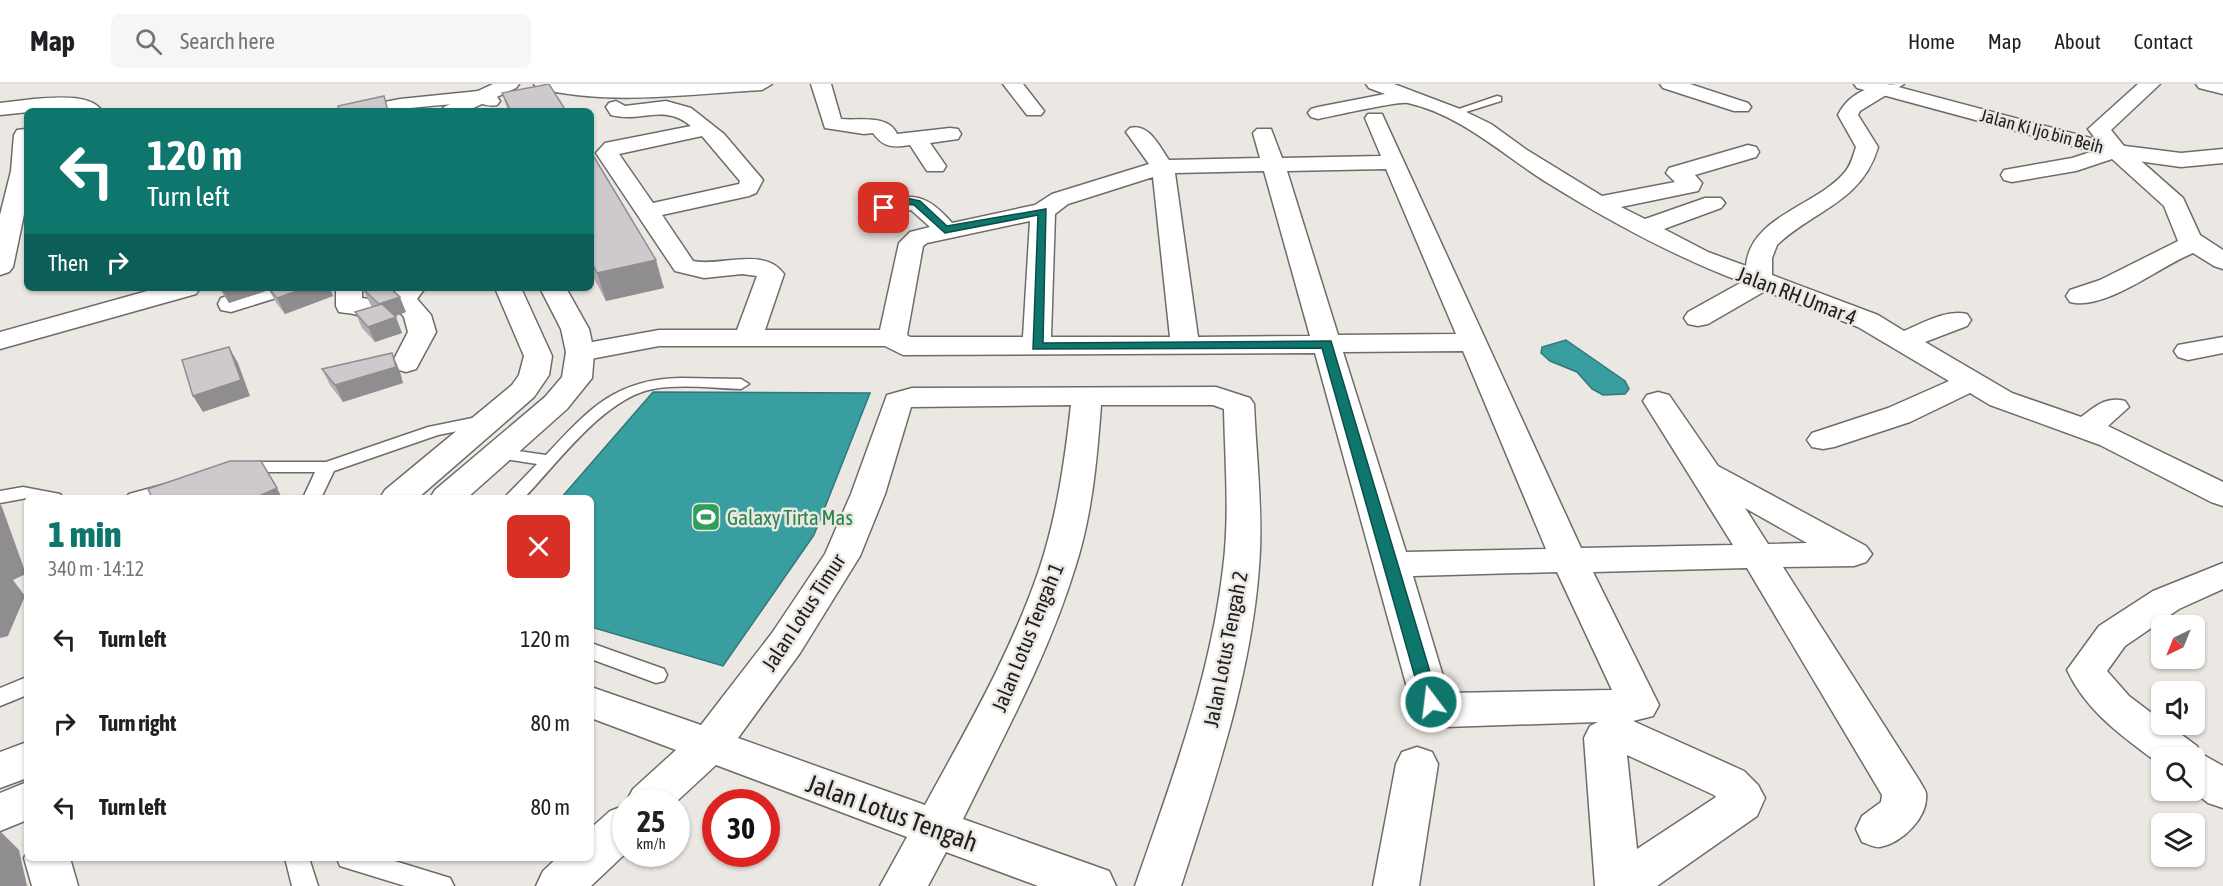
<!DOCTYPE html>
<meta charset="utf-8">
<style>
body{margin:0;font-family:"Asap Condensed",sans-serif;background:#f6f6f6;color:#202124;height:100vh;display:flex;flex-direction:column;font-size:22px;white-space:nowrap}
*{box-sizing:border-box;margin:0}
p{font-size:20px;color:#757577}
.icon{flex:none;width:33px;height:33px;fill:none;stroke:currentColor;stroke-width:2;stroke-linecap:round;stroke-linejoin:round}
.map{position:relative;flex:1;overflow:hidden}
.details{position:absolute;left:24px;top:411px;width:570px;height:366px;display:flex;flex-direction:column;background:#fff;border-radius:9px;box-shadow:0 2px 4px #0004}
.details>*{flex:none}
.banner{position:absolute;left:24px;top:24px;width:570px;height:183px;border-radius:9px;box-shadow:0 2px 4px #0004;background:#0f766e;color:#fff;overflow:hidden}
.needle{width:39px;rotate:223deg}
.tools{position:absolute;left:2151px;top:531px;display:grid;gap:12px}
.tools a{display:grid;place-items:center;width:54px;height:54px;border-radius:9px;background:#fff;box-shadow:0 2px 4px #0004;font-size:30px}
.speed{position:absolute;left:612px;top:705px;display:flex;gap:12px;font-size:30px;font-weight:700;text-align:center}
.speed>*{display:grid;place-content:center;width:78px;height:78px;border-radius:50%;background:#fff;box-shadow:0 2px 4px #0004;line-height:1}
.speed small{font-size:15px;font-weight:400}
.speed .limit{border:9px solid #d22;background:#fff;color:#111}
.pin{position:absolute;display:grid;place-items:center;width:51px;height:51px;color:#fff;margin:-26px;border-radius:12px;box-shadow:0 3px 9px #0006}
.me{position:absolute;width:66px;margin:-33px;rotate:345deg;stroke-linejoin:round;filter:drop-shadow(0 0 4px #0008)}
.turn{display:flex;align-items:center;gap:21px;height:126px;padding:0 24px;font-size:27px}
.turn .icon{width:78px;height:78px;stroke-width:2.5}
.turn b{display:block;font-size:42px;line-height:51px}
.then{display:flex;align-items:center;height:57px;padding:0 24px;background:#0003;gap:12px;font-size:22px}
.round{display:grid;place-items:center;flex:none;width:63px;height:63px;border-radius:9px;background:#f6f6f6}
.head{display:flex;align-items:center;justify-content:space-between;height:102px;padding:0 24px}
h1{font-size:36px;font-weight:800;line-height:45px;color:#0f766e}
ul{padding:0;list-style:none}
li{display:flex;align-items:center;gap:18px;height:84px;padding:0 24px}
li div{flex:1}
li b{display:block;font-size:22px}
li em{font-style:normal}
header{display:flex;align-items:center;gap:36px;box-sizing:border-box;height:84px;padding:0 30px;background:#fff;border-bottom:2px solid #e0e0e0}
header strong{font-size:28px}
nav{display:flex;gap:33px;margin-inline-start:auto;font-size:21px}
.search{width:420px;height:54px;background:#f6f6f6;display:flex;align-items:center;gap:15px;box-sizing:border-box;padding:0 21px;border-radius:9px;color:#757577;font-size:22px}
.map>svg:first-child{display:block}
.water{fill:#389ea0;stroke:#317879;stroke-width:1.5}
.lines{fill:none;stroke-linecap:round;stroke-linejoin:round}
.service-casing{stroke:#6f6c68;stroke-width:3}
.minor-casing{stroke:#6f6c68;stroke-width:3}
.tertiary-casing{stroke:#6f6c68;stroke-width:3}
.secondary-casing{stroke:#6f6c68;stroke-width:3}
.service{fill:#fff;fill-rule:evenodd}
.minor{fill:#fff;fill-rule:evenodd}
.tertiary{fill:#fff;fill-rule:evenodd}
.secondary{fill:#fff;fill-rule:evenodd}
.wall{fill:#b1adb0}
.shaded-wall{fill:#908d90}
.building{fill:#cec9cd;stroke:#908d90;stroke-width:1.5}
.route{fill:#0f766e;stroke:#0a4d48;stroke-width:1.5}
.labels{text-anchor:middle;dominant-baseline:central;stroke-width:5;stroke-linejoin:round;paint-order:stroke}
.far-street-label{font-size:18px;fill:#21201e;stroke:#ebe8e3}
.street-label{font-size:21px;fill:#21201e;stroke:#ebe8e3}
.leisure-label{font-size:21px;fill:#27864d;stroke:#ebe8e3;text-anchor:start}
.near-street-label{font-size:26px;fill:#21201e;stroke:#ebe8e3}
</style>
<header>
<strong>Map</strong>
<div class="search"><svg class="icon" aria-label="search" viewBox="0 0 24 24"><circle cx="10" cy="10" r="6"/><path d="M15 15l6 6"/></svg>Search here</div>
<nav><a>Home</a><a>Map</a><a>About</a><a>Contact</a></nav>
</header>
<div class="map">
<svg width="2223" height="802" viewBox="0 0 2223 802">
<rect width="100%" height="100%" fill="#ebe8e3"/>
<!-- water -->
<path class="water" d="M1566 256 1625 297 1629 305 1625 310 1603 311 1592 305 1577 288 1550 277 1541 269 1542 263Z
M653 308 870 309 814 451 723 582 591 543V414H561Z"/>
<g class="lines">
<!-- service casing -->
<g class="service-casing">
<path id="service" d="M1497 12 1501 13V17L1453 32 1447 29Z
M681 294 741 295 749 300 741 305C712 304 681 300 653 305 604 314 557 380 524 414H504L537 380 491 373 488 369 491 365 497 364 546 371C588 326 615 295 681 294Z
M487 331 493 332 495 336 493 340 438 351 334 387 321 414H303L315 388H256L240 393 231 387 234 383 256 378H326L428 343Z
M173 398 179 400 182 404 179 408 157 414H126L129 410Z
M23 403 60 410 63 414H27L0 419V407Z
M591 559 664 585 667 591 664 597 656 599 591 575Z
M27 593V611L0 622V604Z
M285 774H309L318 802H292Z
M337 774H385L450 794 454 802H405L340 782Z"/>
</g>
<!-- minor casing -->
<g class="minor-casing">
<path id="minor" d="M811 0H831L841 35C859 37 888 30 897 50L950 44 958 45 961 50 958 55 930 59 946 82 943 87H927L910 61C892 64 883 63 873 49L864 50 825 44Z
M1003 0H1023L1044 27 1041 31H1027Z
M1366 0H1394L1460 25 1491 40 1527 66 1602 112 1675 98 1666 89 1669 84 1748 61 1756 63 1759 68 1756 73 1695 91 1702 99 1698 107 1621 123 1645 135 1705 114H1721L1725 119 1721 124 1664 145 1708 168 1746 182C1750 132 1817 122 1845 88 1851 81 1853 72 1856 63L1838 31C1851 5 1877 0 1904 0L1860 27 1858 31 1878 63C1862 118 1814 126 1777 161L1772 174V191L1878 231 1904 247C1923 239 1946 225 1967 230L1971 236 1967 242 1925 258 2012 309 2081 333C2096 322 2106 312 2125 317L2129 323 2108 342 2223 398V422L2211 418 2100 361 1990 321 1970 309 1910 338 1834 363 1823 365 1812 363 1807 356 1812 349 1888 324 1949 297 1858 243 1765 207 1708 240 1698 242 1688 240 1684 234 1688 228 1742 198C1673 172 1609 137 1546 98 1502 70 1461 31 1408 19 1398 17 1333 32 1318 35L1311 33 1308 29 1311 25 1318 23 1385 10 1369 4Z
M1660 0H1690L1748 19 1751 23 1748 27H1734L1663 4Z
M2138 0H2160L2111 46 2124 62 2183 114 2200 151 2223 166V185L2214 182 2193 169C2160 182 2106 227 2070 218L2066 212 2070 206 2100 196 2178 157 2164 122 2112 75 2076 87 2012 98 2004 96 2001 91 2004 86 2072 74 2103 64 2088 45Z
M2196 0H2223V10L2199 4Z
M479 7 497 13 500 17 497 21C488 23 483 19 474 19 435 20 397 27 356 27L359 23 400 15Z
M34 15C53 14 90 9 102 27L48 26 0 31V19Z
M616 17 625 22 666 17 691 24 724 50 763 96 756 109 749 112 662 131 693 177C721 183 764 162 784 190L765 246H880L899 159 910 148 930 143 911 126 884 131 876 129 872 124 876 119C913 109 926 109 952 139L1035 121 1052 110 1149 80 1126 48 1130 44C1149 39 1159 62 1169 76L1260 74 1253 49 1257 45H1271L1282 74 1381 72 1365 34 1368 30H1382L1581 464 1733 461 1643 317 1647 311 1658 308 1669 311 1718 382 1866 462 1872 470 1866 478 1854 482 1783 483 1919 696C1921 700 1925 705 1926 709 1929 733 1902 759 1880 763 1875 764 1868 760 1862 758L1856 745 1862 732 1881 718 1882 711 1747 484 1593 488 1659 621 1653 632 1633 637 1744 687 1758 701 1765 714 1757 732 1657 802H1595L1584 654 1590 642 1598 638 1445 643C1429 638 1419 633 1411 618L1315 269 903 271 885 262H659L580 277 570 274 566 268 570 262 659 246H737L757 192 742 190 704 194 675 187 596 69 605 59 691 42C663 19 642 39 611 31L606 23 609 19ZM702 52 740 97 739 100 653 119 619 70ZM1386 85 1456 250 1338 251 1287 87ZM1264 87 1310 252 1198 253 1175 89ZM1153 93 1170 253H1051L1055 130 1068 120ZM1030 137 1023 253H910L907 251 923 162 927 159ZM1463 267 1546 465 1406 468 1343 268ZM1745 424 1807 459 1768 460ZM1557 488 1612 606 1448 609 1413 492ZM1627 671 1714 711 1716 713 1637 765Z
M25 45 27 116 13 183 9 188 0 191V131L11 87 14 51 17 46Z
M158 204H200L196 210 0 265V248Z
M253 204H293L289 210 231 228 221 226 218 220 221 214Z
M336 204H362V214L374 216 393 236 389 242C372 246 371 239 359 232 354 229 345 229 339 228L336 222Z
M398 204H425L417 215 431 231 436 248 416 285 406 288 396 285 392 279 408 248 404 233 389 216Z
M2223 253V269L2188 276 2178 273 2174 267 2178 261Z
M1216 303 1250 314 1254 320C1256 368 1262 417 1260 466 1255 581 1216 693 1181 802H1135C1171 698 1210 595 1223 485 1230 432 1225 378 1224 325L1213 321H1101C1097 376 1092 432 1075 484 1048 572 1003 653 963 735L1109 787 1116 802H1038L946 768 928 802H880L907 753 716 681 676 718H626L633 705 676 666 591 634V603L701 641 772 549 825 470 851 410 887 311 912 304ZM1071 321C1065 376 1057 431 1040 483 1012 567 967 644 925 721L738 654 800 569 860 472 885 410 911 323Z
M2223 479V505L2179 525 2125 562 2107 587 2129 612 2162 637V640H2167L2197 662 2200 669 2223 682V724L2208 719 2192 706H2194V674H2162V682C2124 653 2088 630 2067 586L2099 542 2153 507Z
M1417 663 1432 668 1438 680 1419 802H1373L1396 680 1402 668Z
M626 721V769L591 802H536L543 787 557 774H591V744L610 727Z
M27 768V774H70L78 802H32L24 774Z"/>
</g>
<!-- tertiary casing -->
<g class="tertiary-casing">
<path id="tertiary" d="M534 0H772L762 6C689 10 609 22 537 4Z
M1854 0H1887L2117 61 2181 69 2223 65V79L2181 83 2116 74 1857 4Z"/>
</g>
<!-- secondary casing -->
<g class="secondary-casing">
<path id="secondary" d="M493 0H519L516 4 467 27H441L444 23Z
M495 204H521L552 272 549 291 534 313 418 414H380L385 406 512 301 519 291 524 272Z
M540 204H566L589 245 594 268 592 294 567 325 467 414H430L435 406 545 313 562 293 566 268 561 245Z
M27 658V694L0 704V668Z
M27 698V736L0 747V709Z"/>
</g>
<!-- service -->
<use href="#service" class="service"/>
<!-- minor -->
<use href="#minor" class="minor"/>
<!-- tertiary -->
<use href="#tertiary" class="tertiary"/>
<!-- secondary -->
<use href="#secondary" class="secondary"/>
</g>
<!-- wall -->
<path class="wall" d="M502 9 566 27H508Z
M591 68 664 204 606 217 591 189Z
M219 204H330L333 212 285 230 277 220 269 206 229 219Z
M363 205 406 228 395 232 402 249 375 258 362 244 355 228 372 223 370 220Z
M322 285H399L403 299 343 318 330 301Z"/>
<!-- shaded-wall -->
<path class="shaded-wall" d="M656 176 664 204 606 217 597 189Z
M221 204H268L269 206 229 219Z
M272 204H330L333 212 285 230Z
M400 213 406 228 386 236 379 220Z
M396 233 402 249 375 258 368 243Z
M229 263 238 279 250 312 203 328 193 312Z
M392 269 399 285 403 299 343 318 335 301Z
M277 404 282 414H254Z
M0 420 2 423 26 490 13 496 25 512 8 552 0 554Z
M0 747 19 766 27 802H2L0 790Z"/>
<!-- building -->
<path class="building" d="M549 0 566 27H511L502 9Z
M384 12 388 27H339L338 22Z
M591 68 656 176 597 189 591 177Z
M270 204H306L277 214 269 205Z
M365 204H390L400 213 379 220 363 205Z
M382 220 396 233 368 243 355 228Z
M229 263 241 296 193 312 182 276Z
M392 269 396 283 335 301 322 285Z
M230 377H261L277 404 254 414H152L148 405Z
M0 790 2 802H0Z"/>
<!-- route -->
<path class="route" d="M906 114 920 117 947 142 1046 125 1043 259 1331 257 1439 618 1437 623H1425L1422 618 1322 264 1033 265 1038 131 945 149 914 121 906 120 884 127 879 124Z"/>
<!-- icons -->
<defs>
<g id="stadium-square" transform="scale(1.5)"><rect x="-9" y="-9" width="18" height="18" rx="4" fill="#2e9e5b" stroke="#ebe8e3"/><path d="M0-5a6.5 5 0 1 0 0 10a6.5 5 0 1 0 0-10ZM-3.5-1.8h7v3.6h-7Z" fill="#fff"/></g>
</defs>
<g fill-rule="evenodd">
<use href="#stadium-square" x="706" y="433"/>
</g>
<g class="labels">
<!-- far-street labels -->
<g class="far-street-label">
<text transform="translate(2042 47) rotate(15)">Jalan Ki Ijo bin Beih</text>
</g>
<!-- street labels -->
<g class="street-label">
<text transform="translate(1797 211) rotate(21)">Jalan RH Umar 4</text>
<text transform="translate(803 528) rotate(-57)">Jalan Lotus Timur</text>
<text transform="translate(1027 553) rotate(-68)">Jalan Lotus Tengah 1</text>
<text transform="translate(1225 565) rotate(-79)">Jalan Lotus Tengah 2</text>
</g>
<!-- leisure labels -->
<g class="leisure-label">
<text x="727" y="433">Galaxy Tirta Mas</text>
</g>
<!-- near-street labels -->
<g class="near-street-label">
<text transform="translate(892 729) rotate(20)">Jalan Lotus Tengah</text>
</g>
</g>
</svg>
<div class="tools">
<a><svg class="needle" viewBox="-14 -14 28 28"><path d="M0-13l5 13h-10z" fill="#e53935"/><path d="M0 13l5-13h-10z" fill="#757577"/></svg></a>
<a><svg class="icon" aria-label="sound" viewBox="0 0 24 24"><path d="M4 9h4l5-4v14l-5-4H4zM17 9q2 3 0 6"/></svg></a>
<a><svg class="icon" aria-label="search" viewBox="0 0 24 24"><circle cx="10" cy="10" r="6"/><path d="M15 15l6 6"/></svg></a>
<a><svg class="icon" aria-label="layers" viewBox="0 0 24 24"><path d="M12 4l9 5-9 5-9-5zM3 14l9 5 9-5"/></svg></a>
</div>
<div class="speed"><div>25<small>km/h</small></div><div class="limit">30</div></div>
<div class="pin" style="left:884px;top:124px;background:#d93025"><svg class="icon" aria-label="arrive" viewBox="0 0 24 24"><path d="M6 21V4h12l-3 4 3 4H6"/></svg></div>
<svg class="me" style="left:1431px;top:618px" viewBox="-20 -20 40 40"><circle r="17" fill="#0f766e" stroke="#fff" stroke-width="3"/><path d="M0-11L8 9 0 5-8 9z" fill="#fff"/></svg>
<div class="banner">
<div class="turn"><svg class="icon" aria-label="left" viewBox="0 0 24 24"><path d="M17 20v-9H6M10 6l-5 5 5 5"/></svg><div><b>120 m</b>Turn left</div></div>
<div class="then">Then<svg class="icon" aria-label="right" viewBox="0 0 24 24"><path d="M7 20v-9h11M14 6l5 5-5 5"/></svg></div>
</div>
<section class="details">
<div class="head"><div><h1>1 min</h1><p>340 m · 14:12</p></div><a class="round" style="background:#d93025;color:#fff"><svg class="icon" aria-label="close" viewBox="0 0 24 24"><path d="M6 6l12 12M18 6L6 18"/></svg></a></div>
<ul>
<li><svg class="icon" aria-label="left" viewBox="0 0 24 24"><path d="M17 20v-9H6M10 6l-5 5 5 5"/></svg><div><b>Turn left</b></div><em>120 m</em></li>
<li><svg class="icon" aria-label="right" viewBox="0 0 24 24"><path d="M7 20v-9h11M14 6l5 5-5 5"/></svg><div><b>Turn right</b></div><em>80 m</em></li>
<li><svg class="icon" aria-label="left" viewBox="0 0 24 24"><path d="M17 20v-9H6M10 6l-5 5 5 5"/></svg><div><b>Turn left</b></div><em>80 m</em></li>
</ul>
</section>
</div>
